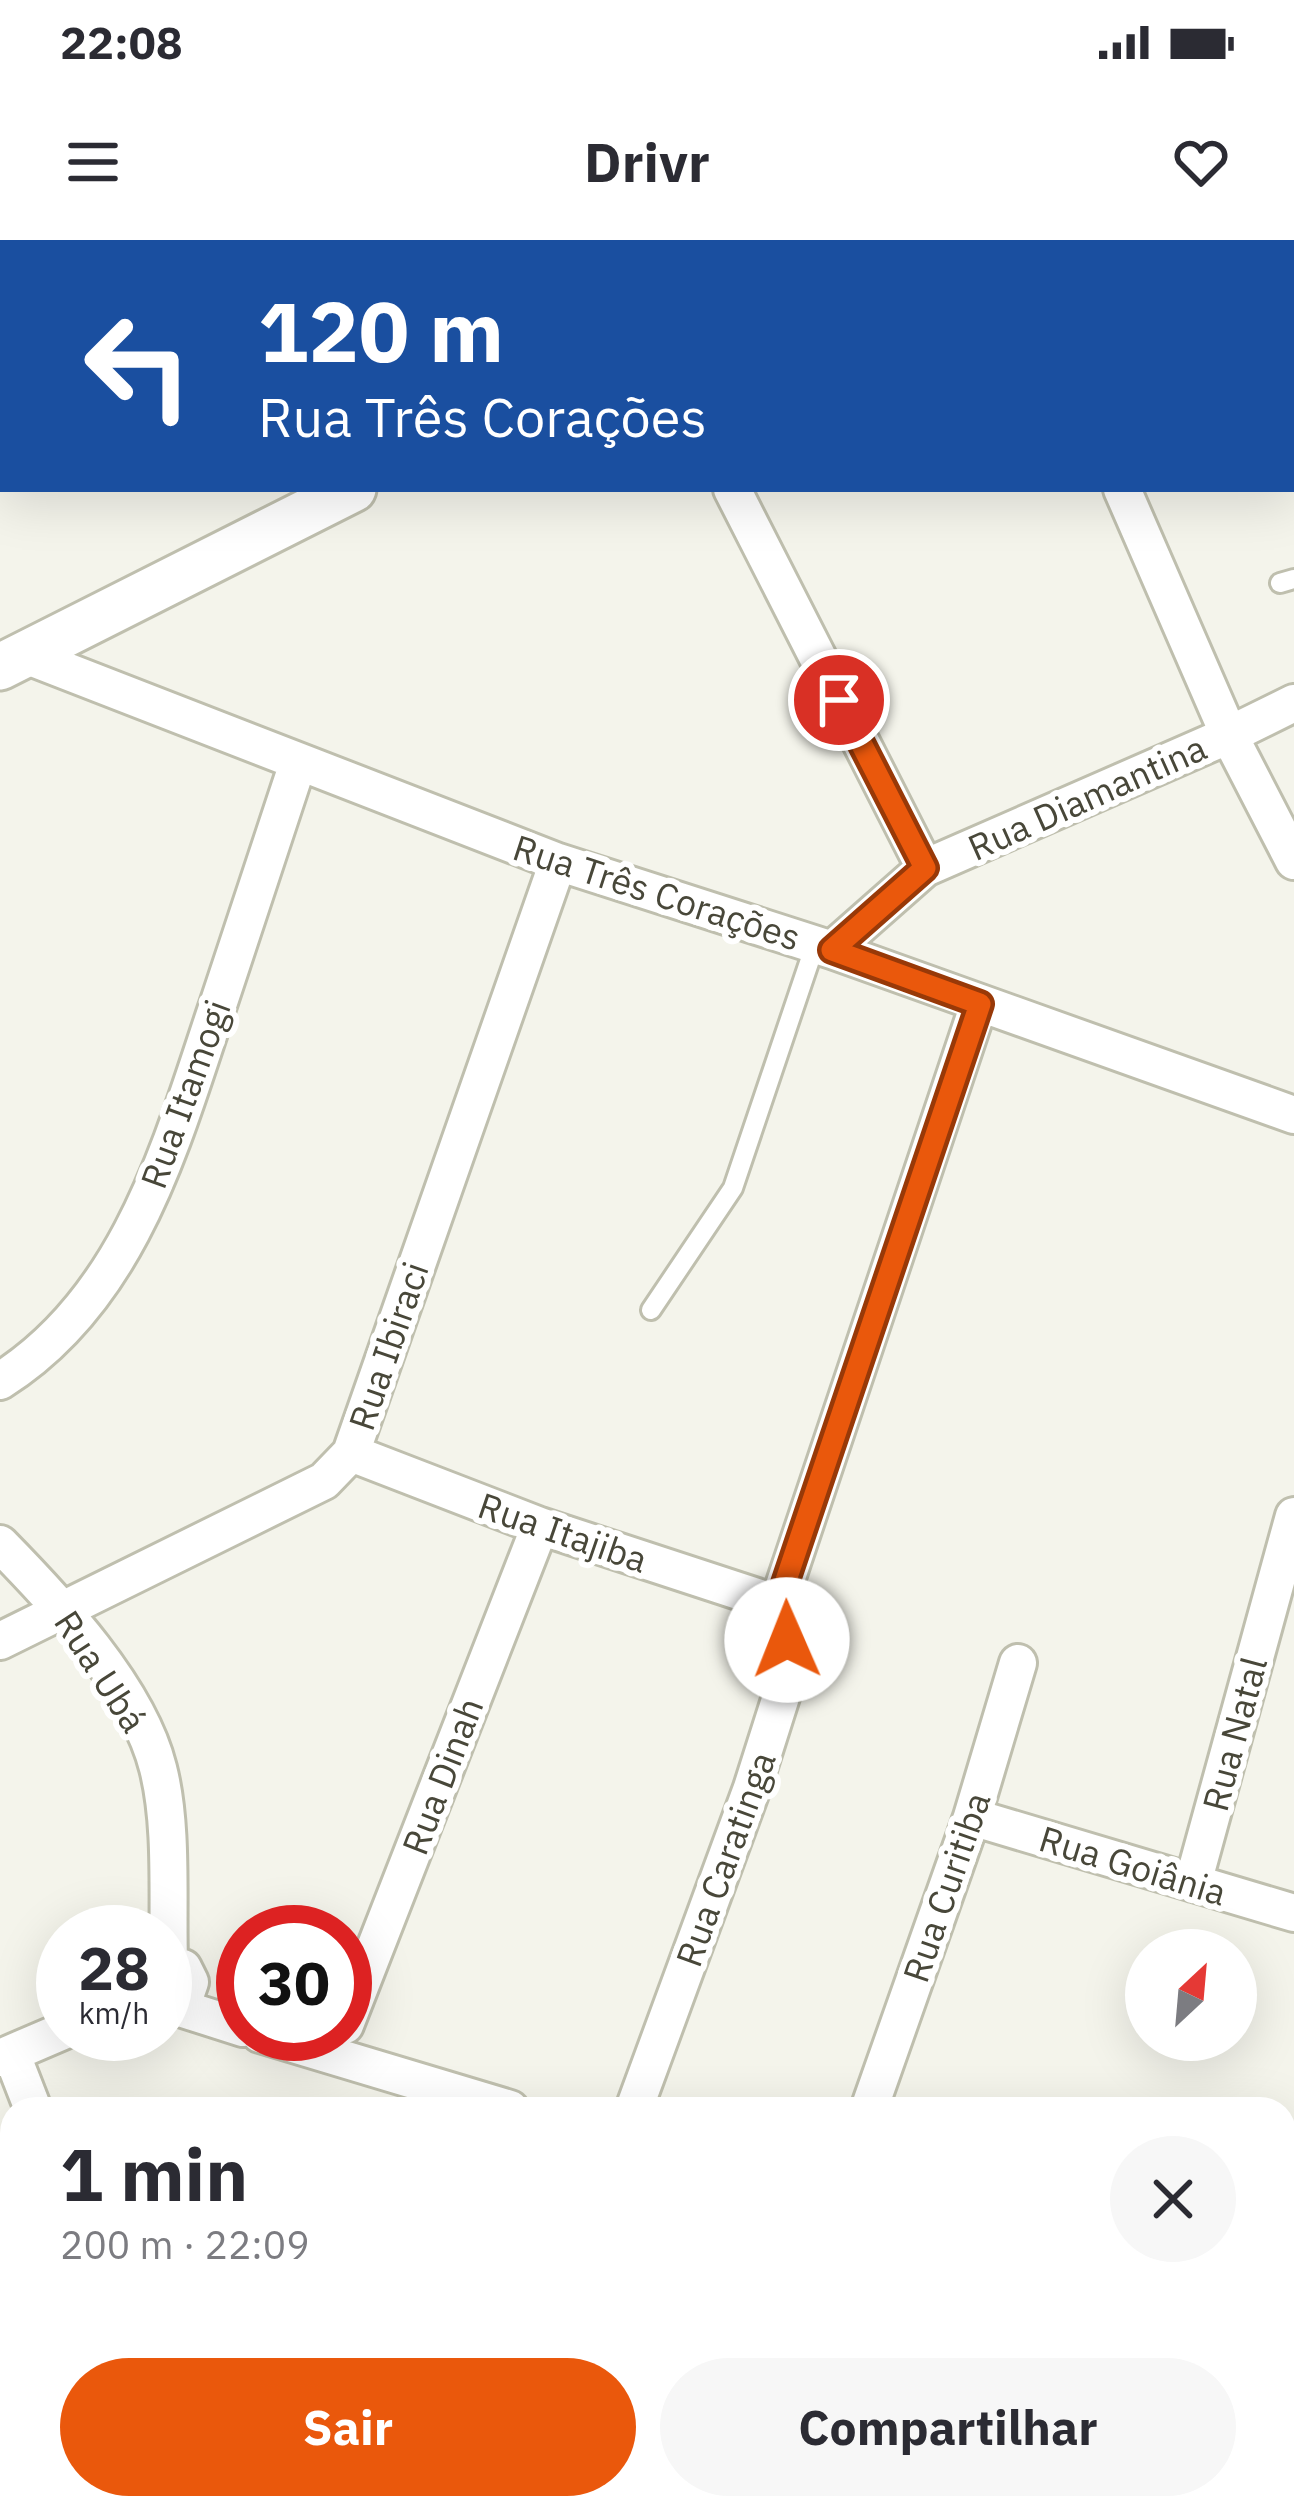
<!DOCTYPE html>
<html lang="pt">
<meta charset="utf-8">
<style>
body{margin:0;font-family:"IBM Plex Sans",sans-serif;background:#f7f7f7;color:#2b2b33;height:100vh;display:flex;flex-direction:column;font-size:45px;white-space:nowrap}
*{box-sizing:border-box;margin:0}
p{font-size:39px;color:#7c7c81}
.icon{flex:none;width:66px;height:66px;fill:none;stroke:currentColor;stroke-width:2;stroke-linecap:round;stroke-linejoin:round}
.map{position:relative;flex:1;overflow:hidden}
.panel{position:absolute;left:0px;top:1857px;width:1296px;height:423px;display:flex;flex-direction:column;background:#fff;border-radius:36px 36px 0 0;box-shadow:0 12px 48px #0002}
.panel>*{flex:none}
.top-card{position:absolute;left:0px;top:0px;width:1296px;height:252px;box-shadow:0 12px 48px #0002;background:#1a4fa0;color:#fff;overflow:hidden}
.needle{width:78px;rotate:26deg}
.fabs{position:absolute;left:1125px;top:1689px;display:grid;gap:24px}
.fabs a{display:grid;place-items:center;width:132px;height:132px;border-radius:50%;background:#fff;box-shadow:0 12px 48px #0002;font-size:60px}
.speed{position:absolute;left:36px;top:1665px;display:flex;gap:24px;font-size:60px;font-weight:700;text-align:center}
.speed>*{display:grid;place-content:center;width:156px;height:156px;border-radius:50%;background:#fff;box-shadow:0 12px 48px #0002;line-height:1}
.speed small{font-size:30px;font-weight:400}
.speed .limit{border:18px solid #d22;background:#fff;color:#111}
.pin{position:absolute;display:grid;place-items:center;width:102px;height:102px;color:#fff;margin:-51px;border:6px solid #fff;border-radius:50%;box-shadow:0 3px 12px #0007}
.me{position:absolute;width:132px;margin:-66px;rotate:359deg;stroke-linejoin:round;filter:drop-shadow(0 0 9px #0008)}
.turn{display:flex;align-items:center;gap:42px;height:252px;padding:0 60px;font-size:54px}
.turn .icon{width:156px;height:156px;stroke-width:2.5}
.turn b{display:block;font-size:84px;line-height:102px}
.round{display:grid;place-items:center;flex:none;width:126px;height:126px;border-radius:63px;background:#f7f7f7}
.head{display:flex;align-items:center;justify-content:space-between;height:204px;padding:0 60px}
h1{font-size:72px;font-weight:700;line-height:90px}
.primary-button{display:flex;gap:24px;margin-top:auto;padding:24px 60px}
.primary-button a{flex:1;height:138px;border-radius:72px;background:#ea580c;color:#fff;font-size:48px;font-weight:700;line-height:138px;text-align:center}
.primary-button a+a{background:#f7f7f7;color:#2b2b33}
.status{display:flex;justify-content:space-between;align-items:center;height:84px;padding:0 60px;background:#fff;direction:ltr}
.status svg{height:33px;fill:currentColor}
header{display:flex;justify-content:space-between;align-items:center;height:156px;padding:0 60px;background:#fff;font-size:54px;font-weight:700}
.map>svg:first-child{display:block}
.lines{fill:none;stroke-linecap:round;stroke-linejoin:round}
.service-casing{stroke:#bfbfae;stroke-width:24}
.minor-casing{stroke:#bfbfae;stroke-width:42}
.tertiary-casing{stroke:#bfbfae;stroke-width:51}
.path{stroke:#c0bfa1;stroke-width:8;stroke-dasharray:6 6;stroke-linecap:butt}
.service{stroke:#fff;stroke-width:18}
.minor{stroke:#fff;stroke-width:36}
.tertiary{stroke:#fff;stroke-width:45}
.route-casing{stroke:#983908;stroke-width:30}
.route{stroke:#ea580c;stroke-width:21}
.labels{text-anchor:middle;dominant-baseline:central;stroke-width:12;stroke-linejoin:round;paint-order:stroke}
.street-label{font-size:36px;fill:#484739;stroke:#fff}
</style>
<div class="status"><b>22:08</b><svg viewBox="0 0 49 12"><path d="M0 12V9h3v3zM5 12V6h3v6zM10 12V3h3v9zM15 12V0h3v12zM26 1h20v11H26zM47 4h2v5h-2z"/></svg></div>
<header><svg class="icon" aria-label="menu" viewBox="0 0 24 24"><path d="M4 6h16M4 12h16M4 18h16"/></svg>Drivr<svg class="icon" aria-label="heart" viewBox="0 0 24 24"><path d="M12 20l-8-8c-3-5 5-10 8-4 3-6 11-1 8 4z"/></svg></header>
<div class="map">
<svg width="1294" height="2278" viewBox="0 0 1294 2278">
<rect width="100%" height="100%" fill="#f4f4eb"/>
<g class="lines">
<!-- service casing -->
<g class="service-casing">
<path id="service" d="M1280 343 1294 339
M651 1070 733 948 815 705"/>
</g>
<!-- minor casing -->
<g class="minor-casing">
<path id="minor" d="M1013 0 1014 3
M140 3 146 0
M0 73 3 72
M732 249 925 628
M1122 249 1229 495 1294 621
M25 415 558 622 832 710 1294 875
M832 710 925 628 1229 495 1294 463
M0 1141C130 1059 171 905 217 768 244 686 271 604 298 523
M351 1213 540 1286 778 1364
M0 1304C57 1362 138 1448 158 1528 173 1586 167 1661 169 1722
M778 1364 979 764
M0 1401 324 1241 351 1213 558 622
M972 1577 1294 1673
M1193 1643 1294 1276
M165 1722 183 1728 190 1742 183 1762 165 1769
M177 1767 243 1788
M345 1785 540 1286
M260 1794 510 1869
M12 1815 33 1869
M0 1818 63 1791
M634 1869 752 1548 786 1441 789 1421 778 1364
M869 1869 972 1577 1018 1423
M1284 2027 1294 2030
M0 2186 12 2182
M202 2268 206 2278
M867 2268 901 2278"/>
</g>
<!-- tertiary casing -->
<g class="tertiary-casing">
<path id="tertiary" d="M844 3 851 0
M0 427 353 249"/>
</g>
<!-- path -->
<path class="path" d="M1286 1995 1294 1969"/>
<!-- service -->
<use href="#service" class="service"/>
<!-- minor -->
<use href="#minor" class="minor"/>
<!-- tertiary -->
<use href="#tertiary" class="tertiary"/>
</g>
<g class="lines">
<!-- route casing -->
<g class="route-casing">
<path id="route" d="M787 1400 778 1364 980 764 832 710 925 628 839 460"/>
</g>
<!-- route -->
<use href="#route" class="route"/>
</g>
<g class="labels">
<!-- street labels -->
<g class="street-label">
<text transform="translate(1087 557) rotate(-24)">Rua Diamantina</text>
<text transform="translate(657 652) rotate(18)">Rua Três Corações</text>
<text transform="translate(185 854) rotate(-70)">Rua Itamogi</text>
<text transform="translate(388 1106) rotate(-71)">Rua Ibiraci</text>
<text transform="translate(563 1292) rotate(19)">Rua Itajiba</text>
<text transform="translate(101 1431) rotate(57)">Rua Ubá</text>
<text transform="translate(1234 1494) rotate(-75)">Rua Natal</text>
<text transform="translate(442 1536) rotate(-69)">Rua Dinah</text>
<text transform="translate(725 1619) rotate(-70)">Rua Caratinga</text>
<text transform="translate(1133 1625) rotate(17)">Rua Goiânia</text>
<text transform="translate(946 1647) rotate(-71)">Rua Curitiba</text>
</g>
</g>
</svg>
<div class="fabs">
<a><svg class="needle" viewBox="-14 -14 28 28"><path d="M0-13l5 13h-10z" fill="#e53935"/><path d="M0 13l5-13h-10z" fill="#7c7c81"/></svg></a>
</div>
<div class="speed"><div>28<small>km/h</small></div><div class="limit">30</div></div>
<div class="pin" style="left:839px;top:460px;background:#d93025"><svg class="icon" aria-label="arrive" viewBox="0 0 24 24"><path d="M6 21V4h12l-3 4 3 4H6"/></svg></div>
<svg class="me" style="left:787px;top:1400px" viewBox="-20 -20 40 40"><circle r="19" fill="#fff"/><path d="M0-13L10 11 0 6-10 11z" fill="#ea580c"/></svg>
<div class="top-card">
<div class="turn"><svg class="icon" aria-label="left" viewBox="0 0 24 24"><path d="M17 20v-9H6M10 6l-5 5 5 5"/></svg><div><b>120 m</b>Rua Três Corações</div></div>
</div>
<section class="panel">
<div class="head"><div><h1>1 min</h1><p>200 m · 22:09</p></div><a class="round"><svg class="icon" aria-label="close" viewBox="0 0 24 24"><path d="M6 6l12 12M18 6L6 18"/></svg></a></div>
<div class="primary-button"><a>Sair</a><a>Compartilhar</a></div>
</section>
</div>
